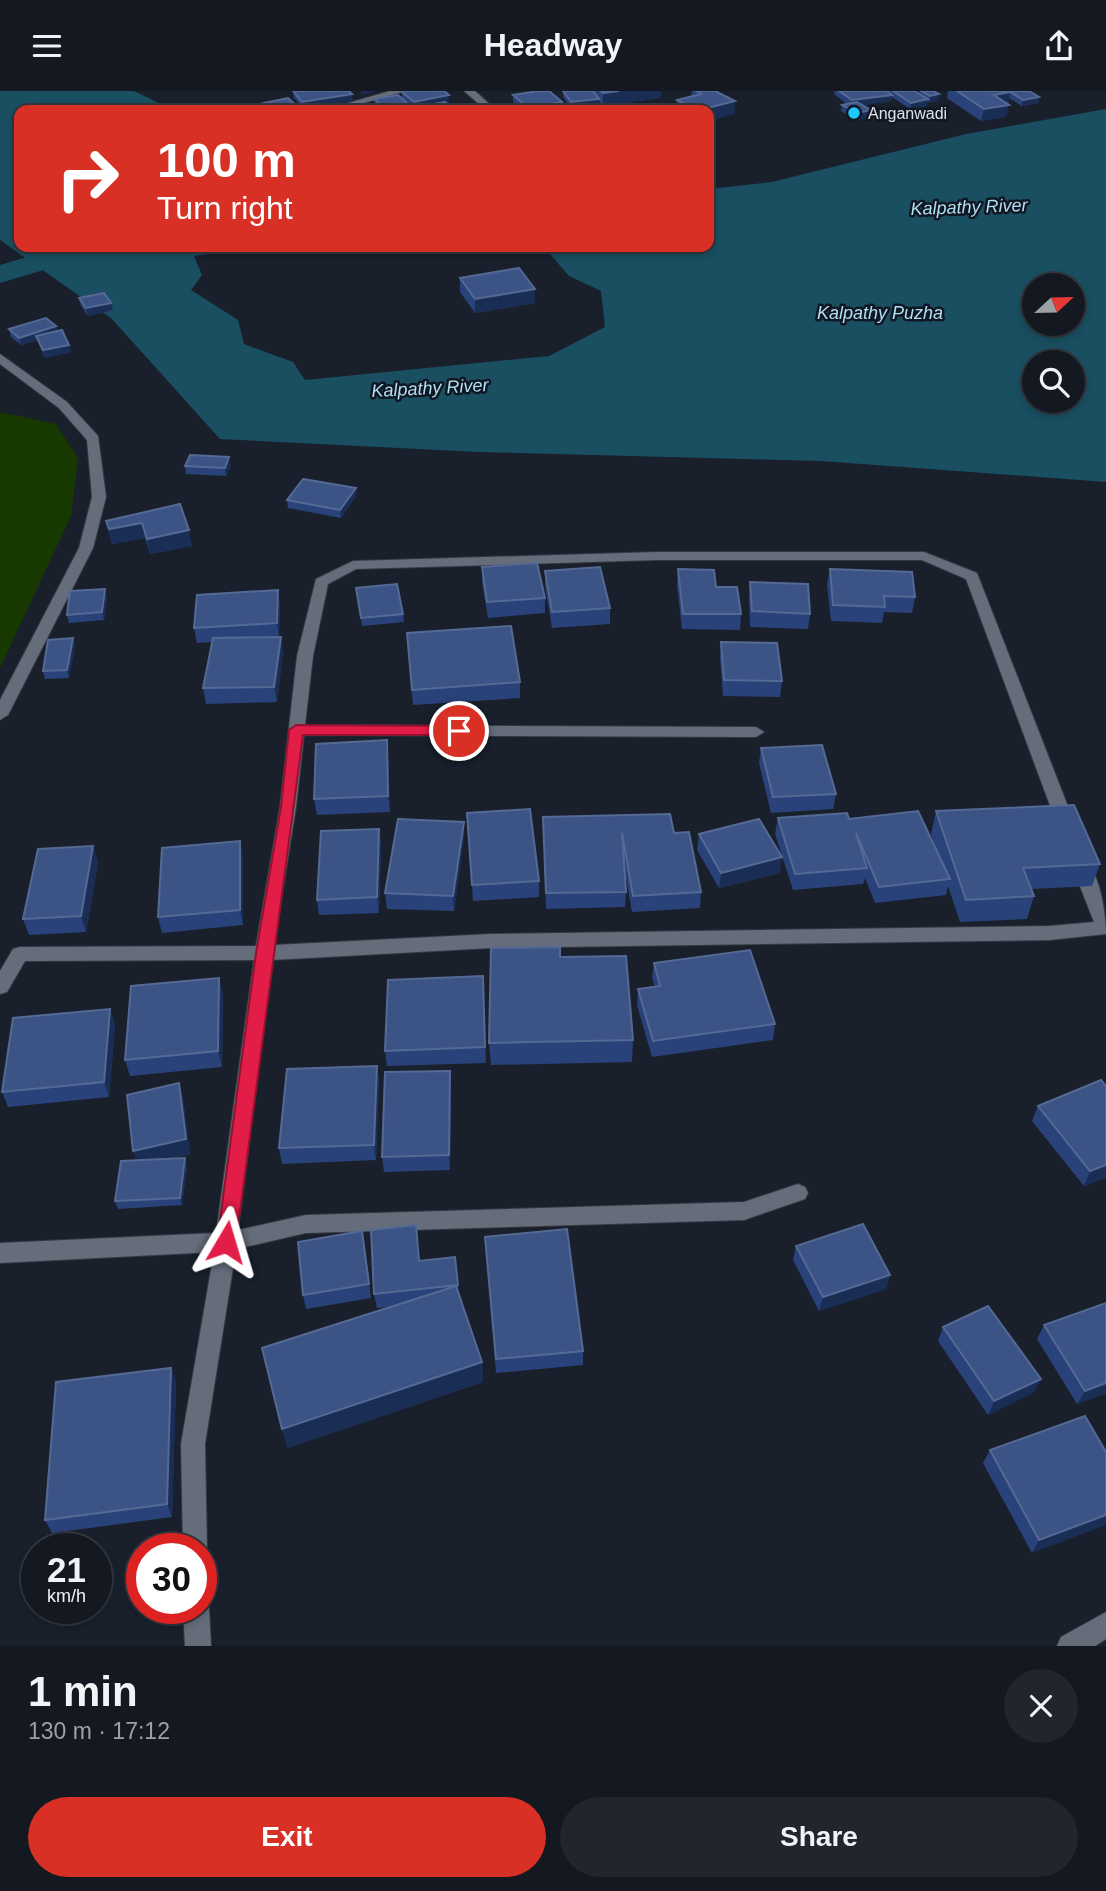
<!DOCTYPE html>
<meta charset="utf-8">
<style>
body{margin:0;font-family:Helvetica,sans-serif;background:#20252e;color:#f1f3f6;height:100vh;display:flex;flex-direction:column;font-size:26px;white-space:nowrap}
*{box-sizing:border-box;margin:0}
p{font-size:23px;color:#9da0a5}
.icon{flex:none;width:38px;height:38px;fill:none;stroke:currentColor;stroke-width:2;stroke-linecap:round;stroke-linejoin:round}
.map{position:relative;height:1555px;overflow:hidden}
.side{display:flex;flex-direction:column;background:#131821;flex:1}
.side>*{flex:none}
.banner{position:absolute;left:14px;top:14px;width:700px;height:147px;border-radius:14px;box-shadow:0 4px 10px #0003,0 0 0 2px #32373f;background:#d93025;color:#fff;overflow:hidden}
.needle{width:46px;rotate:68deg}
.controls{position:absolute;left:1022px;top:182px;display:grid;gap:14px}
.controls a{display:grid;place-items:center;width:63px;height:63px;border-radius:50%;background:#131821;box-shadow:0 4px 10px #0003,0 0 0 2px #32373f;font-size:35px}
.speed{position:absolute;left:21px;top:1442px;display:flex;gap:14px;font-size:35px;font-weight:700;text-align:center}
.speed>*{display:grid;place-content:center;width:91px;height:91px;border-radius:50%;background:#131821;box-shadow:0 4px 10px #0003,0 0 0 2px #32373f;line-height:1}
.speed small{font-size:18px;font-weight:400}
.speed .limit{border:10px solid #d22;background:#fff;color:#111}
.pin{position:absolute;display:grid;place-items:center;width:60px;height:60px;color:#fff;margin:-30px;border:4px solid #fff;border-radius:50%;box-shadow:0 2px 7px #0007}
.me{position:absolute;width:77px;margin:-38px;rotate:7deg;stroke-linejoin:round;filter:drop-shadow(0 0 5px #0008)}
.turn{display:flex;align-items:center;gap:24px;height:147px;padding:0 28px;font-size:32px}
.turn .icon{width:91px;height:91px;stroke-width:2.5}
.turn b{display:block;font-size:49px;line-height:60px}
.round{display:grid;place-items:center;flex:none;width:74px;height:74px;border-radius:37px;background:#20252e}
.headline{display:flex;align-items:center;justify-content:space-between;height:119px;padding:0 28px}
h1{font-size:42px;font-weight:700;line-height:52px}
.primary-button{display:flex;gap:14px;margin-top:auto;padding:14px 28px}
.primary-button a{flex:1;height:80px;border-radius:42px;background:#d93025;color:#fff;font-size:28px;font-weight:700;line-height:80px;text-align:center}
.primary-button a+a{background:#20252e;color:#f1f3f6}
header{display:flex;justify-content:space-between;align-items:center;height:91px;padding:0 28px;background:#131821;font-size:32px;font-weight:700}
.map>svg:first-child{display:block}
.green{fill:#173900}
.water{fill:#194f61;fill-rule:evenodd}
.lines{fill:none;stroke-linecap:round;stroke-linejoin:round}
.canal{fill:#194f61;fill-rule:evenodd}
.minor-casing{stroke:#353943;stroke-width:2}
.minor{fill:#656d7b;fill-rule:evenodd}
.wall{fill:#294279}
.shaded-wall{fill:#1a2d55}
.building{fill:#3c5385;stroke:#556995;stroke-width:2}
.route{fill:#e11d48;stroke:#92132f;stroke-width:2}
.poi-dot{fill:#1dc9fc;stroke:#101622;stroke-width:2.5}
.labels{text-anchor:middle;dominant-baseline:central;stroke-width:5;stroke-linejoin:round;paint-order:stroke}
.far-poi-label{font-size:16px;fill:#dde1ea;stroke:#101622;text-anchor:start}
.far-water-label{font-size:18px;font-style:italic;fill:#b1dff2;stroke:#101622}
</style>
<header><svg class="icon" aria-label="menu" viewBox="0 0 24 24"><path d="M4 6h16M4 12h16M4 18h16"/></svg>Headway<svg class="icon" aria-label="share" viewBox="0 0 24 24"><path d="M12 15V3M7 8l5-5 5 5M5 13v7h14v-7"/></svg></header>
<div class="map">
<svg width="1106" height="1555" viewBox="0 0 1106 1555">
<rect width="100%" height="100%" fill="#19202c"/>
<!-- green -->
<path class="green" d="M0 321 56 333 78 367 71 425 0 577Z"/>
<!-- water -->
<path class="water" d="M0 0H134L173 19H19V156H259L194 165 202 184 191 199 238 229 244 253 293 271 305 289 549 265 605 236 601 200 569 185 544 156H709V98L772 91 966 43 1106 18V391L821 370 479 361 220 348 112 228 0 149ZM1034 194H1073V233H1034ZM1034 271H1073V310H1034Z"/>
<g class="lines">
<!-- canal -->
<path class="canal" d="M62 156H105L101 162 0 192V174Z"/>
<!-- minor casing -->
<g class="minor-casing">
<path id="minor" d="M390 0H406L339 19H324Z
M464 0H475L496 19H486Z
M0 263 67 311 98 345 106 406 93 457 8 624 0 629V609L79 457 92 406 87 349 59 317 0 273Z
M657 461H924L977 482 1076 736 1073 740 1067 742 1058 736 966 488 922 469H657L356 478 328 493 313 565 305 634 756 636 764 641 756 646 304 644 296 716 274 854 491 843 1050 835 1094 831 1072 775 1081 769C1100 774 1106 826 1106 843L1050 849 491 857 272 869 238 1139 306 1124 744 1111 798 1093 805 1096 808 1102 805 1108 744 1129 306 1142 236 1158 205 1353 207 1458 201 1468V1458H183L181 1353 214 1161 0 1172V1152L216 1142 254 869 25 870 7 901 0 903V880L13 858 20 856 256 855 280 716 297 565 316 488 353 470Z
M201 1506 209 1517 211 1555H185L183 1517H201Z
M1106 1521V1548L1095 1555H1057L1061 1546Z"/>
</g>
<!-- minor -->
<use href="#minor" class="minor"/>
</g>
<!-- wall -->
<path class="wall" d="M293 0 353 10 303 17 294 7Z
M563 0H661L660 7 603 15 599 10V15L571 17 563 6Z
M692 0H717H715L734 23 709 19H676L677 9 691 6Z
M835 0H914L919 3V0H933L939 3 938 10 927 11V15L910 18 892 6 891 10 863 14 871 19 870 26 856 29 841 20 842 14 847 13 834 3Z
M948 0H1029L1039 6 1038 12 1022 15 1009 7 1006 26 981 30 947 7Z
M402 1 449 11 445 12 454 19H428V15L414 18 402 7Z
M513 4 562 17 552 19H523L513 11Z
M374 8 408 19H380L375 14Z
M460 187 535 212 475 222 460 201Z
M79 207 111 212 113 219 88 225 81 215Z
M56 235 57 240 71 261 45 267 37 249 21 254 11 246 9 238Z
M231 374 226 385 186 383 185 375Z
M356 397V405L341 427 288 417 287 409Z
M180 413 192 455 150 463 145 447 112 453 106 430Z
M482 476 545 507V522L488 527 482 491Z
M678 478 716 496 741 523 740 539 682 538 677 494Z
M830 478 915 506 912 522 884 521 882 532 831 530 827 493Z
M545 480 610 517V533L552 537 545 495Z
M750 491 810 523 808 538 750 536 749 507Z
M356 497 403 523 404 531 362 535Z
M278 499 280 515 279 546 283 561 277 611 206 613 203 597 212 551 197 552 194 537Z
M107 506 104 529 69 532 67 524Z
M407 542 520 591V607L413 614Z
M721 551 782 590 780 606 723 605 720 567Z
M75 555 69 587 45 588 43 580Z
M387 649 388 665 390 721 317 724 314 708Z
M761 657 836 703 833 718 771 722 759 672Z
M936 720 1100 773 1092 795 1032 798 1034 805 1027 828 960 831 948 795 946 804 875 812 865 787 863 793 793 799 775 743 778 727 849 728 935 756 931 743Z
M467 722 539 790V806L473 810Z
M543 726 674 742 701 801 700 817 632 821 624 775 626 801 625 816 546 818Z
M379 738 381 754 379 822 319 824 317 809Z
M699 743 780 782 719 797 697 759Z
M464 746 454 820 387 818 385 802Z
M240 750 243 766V834L162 842 158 826Z
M98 771 86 841 29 844 23 828Z
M560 866 633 949 632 971 491 974 489 952Z
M654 872 775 933 773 949 652 966 637 914 638 898 655 896 652 887Z
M483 885 486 972 387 975 385 960Z
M223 903 222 976 130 985 125 969Z
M110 918 115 934 109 1006 8 1016 2 1001Z
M377 975 379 991 376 1069 282 1073 279 1057Z
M179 992 183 1008 190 1063 172 1067H185L187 1075 182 1114 118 1118 115 1110 136 1069Z
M451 995 450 1079 384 1081 382 1066Z
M1106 995V1086L1084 1095 1032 1030 1038 1015Z
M364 1155 371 1207 306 1218 303 1204Z
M796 1155 890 1184 886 1198 819 1220 793 1169Z
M486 1161 583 1260V1274L496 1282Z
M455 1166 459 1203 482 1271 483 1291 287 1357 390 1216 377 1217 374 1203 420 1170Z
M1044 1234 1106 1302 1077 1313 1037 1248Z
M943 1236 1041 1288 1034 1301 988 1324 938 1250Z
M171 1277 176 1291 172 1426 52 1442 45 1429Z
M990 1359 1106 1361 1032 1462 983 1372Z"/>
<!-- shaded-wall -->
<path class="shaded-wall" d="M361 0H377L361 4Z
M619 0H661L660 7 603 15V2Z
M1010 1 1006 26 981 30 984 18 994 4Z
M352 3 353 10 303 17 302 11Z
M939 3 938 10 929 12 930 5Z
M449 4V11L414 18V11Z
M892 4 891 10 851 16 852 9Z
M1039 6 1038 12 1022 15 1023 9Z
M599 8V15L571 17V11Z
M928 8 927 15 910 18 911 12Z
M735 10 734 23 709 30V19H700Z
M562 11V17L552 19H528V17Z
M408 13V19H384V17Z
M871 19 870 26 856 29 857 22Z
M535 198V212L475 222V208Z
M111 212 113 219 88 225 86 217Z
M56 235 58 243 36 245 37 249 21 254 19 247Z
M69 254 71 261 45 267 43 259Z
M229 366 231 374 226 385 225 377Z
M356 397V405L341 427 340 419Z
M142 432 145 447 112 453 109 438Z
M189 439 192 455 150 463 147 448Z
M105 498 107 506 104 529 102 521Z
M278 499 280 515 279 547 277 532Z
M281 546 283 561 277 611 274 596Z
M73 547 75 555 69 587 67 579Z
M387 649 388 665 390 721 388 705Z
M464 731V746L454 820 453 805Z
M379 738 381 754 379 822 377 806Z
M240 750 243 766V834L240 819Z
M93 755 98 771 86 841 81 825Z
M782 766 780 782 719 797 721 782Z
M219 887 223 903 222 976 218 960Z
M110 918 115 934 109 1006 104 991Z
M377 975 379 991 376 1069 374 1054Z
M450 980 451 995 450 1079 449 1064Z
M179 992 183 1008 190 1063 138 1075 133 1060Z
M185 1067 187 1075 182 1114 180 1107Z
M1106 1074V1086L1084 1095 1090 1080Z
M890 1184 886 1198 819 1220 823 1206Z
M482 1271 483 1291 287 1357 282 1338Z
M171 1277 176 1291 172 1426 167 1413Z
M1041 1288 1034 1301 988 1324 994 1310Z
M1106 1292V1302L1077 1313 1085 1300Z
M1106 1424V1434L1032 1462 1039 1449Z"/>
<!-- building -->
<path class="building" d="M293 0H349L352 3 302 11Z
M405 0H444L449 4 414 11 402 1Z
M538 0H549L562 11 528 17 513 4Z
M563 0H593L599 8 571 11Z
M601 0H619L603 2Z
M696 0H715L735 10 700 19H696L677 9 701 3Z
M839 0H887L892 4 852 9Z
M893 0H914L928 8 911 12Z
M921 0H933L939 3 930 5Z
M957 0H1008L1010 1 994 4 1009 14 984 18Z
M1009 0H1029L1039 6 1023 9Z
M398 4 408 13 384 17 374 8Z
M288 7 301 19H266L259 13Z
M445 11 454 19H434L428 14Z
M857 11 871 19 857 22 842 14Z
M519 177 535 198 475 208 460 187Z
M104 202 111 212 86 217 79 207Z
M46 227 56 235 19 247 9 238Z
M62 239 69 254 43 259 36 245Z
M190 364 229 366 225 377 185 375Z
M303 388 356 397 340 419 287 409Z
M180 413 189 439 147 448 142 432 109 438 106 430Z
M537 472 545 507 487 511 482 476Z
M600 476 610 517 552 521 545 480Z
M678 478 714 479 716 496H737L741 523H683Z
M830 478 912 481 915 506 884 505 885 516 833 514Z
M750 491 808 493 810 523 752 520Z
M397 493 403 523 361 527 356 497Z
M105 498 102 521 67 524 70 500Z
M278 499 277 532 194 537 197 504Z
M511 535 520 591 412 599 407 542Z
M281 546 274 596 203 597 213 547Z
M73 547 67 579 43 580 48 549Z
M721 551 777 552 782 590 724 589Z
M387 649 388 705 314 708 316 653Z
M822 654 836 703 773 706 761 657Z
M1074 714 1100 773 1023 777 1034 805 966 809 936 720Z
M530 718 539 790 472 794 467 722Z
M918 720 950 788 879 796 856 742 867 777 795 783 778 727 847 722 849 728Z
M670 723 674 742 689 741 701 801 633 805 622 742 626 801 546 802 543 726Z
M398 728 464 731 453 805 385 802Z
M759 728 782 766 721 782 699 743Z
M379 738 377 806 317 809 321 740Z
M240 750V819L158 826 162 757Z
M93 755 81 825 23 828 38 758Z
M560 856V866L626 865 633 949 489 952 491 857Z
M750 859 775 933 653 950 638 898 660 895 654 872Z
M483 885 485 956 385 960 388 889Z
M219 887 218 960 125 969 131 895Z
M110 918 104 991 2 1001 13 927Z
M377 975 374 1054 279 1057 287 978Z
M450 980 449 1064 382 1066 385 981Z
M1101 989 1106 995V1074L1090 1080 1038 1015Z
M179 992 186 1048 133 1060 127 1004Z
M185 1067 180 1107 115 1110 121 1070Z
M863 1133 890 1184 823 1206 796 1155Z
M416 1134 419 1170 455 1166 458 1194 374 1203 371 1139Z
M567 1138 583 1260 496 1268 485 1146Z
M362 1140 369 1193 303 1204 298 1151Z
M456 1195 482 1271 282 1338 262 1257Z
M1106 1212V1292L1085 1300 1044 1234Z
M988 1215 1041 1288 994 1310 943 1236Z
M171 1277 167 1413 45 1429 56 1291Z
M1085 1325 1106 1361V1424L1039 1449 990 1359Z"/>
<!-- route -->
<path class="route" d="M296 634 459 635 466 640 459 644H303L236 1151 233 1157 226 1160 220 1157 217 1151 256 862 281 716 289 639Z"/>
<!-- markers -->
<circle class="poi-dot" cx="854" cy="22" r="7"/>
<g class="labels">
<!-- far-poi labels -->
<g class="far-poi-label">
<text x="868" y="22">Anganwadi</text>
</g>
<!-- far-water labels -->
<g class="far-water-label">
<text transform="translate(969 116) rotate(-2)">Kalpathy River</text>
<text x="880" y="222">Kalpathy Puzha</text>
<text transform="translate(430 297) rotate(-3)">Kalpathy River</text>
</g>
</g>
</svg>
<div class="controls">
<a><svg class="needle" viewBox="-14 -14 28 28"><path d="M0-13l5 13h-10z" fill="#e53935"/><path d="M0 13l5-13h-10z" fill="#9da0a5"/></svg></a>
<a><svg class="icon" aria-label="search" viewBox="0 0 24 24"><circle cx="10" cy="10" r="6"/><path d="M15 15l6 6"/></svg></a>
</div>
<div class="speed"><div>21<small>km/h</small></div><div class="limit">30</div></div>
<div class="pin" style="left:459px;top:640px;background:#d93025"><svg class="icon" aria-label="arrive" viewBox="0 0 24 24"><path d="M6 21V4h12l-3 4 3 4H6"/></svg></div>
<svg class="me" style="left:226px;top:1151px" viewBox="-20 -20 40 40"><path d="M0-17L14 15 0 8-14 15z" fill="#e11d48" stroke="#fff" stroke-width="4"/></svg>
<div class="banner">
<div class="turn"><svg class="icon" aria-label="right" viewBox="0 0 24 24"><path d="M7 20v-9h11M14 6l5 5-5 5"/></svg><div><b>100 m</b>Turn right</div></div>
</div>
</div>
<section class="side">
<div class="headline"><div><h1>1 min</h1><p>130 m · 17:12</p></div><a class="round"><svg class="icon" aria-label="close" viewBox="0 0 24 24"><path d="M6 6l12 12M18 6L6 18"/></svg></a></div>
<div class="primary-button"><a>Exit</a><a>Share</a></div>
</section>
